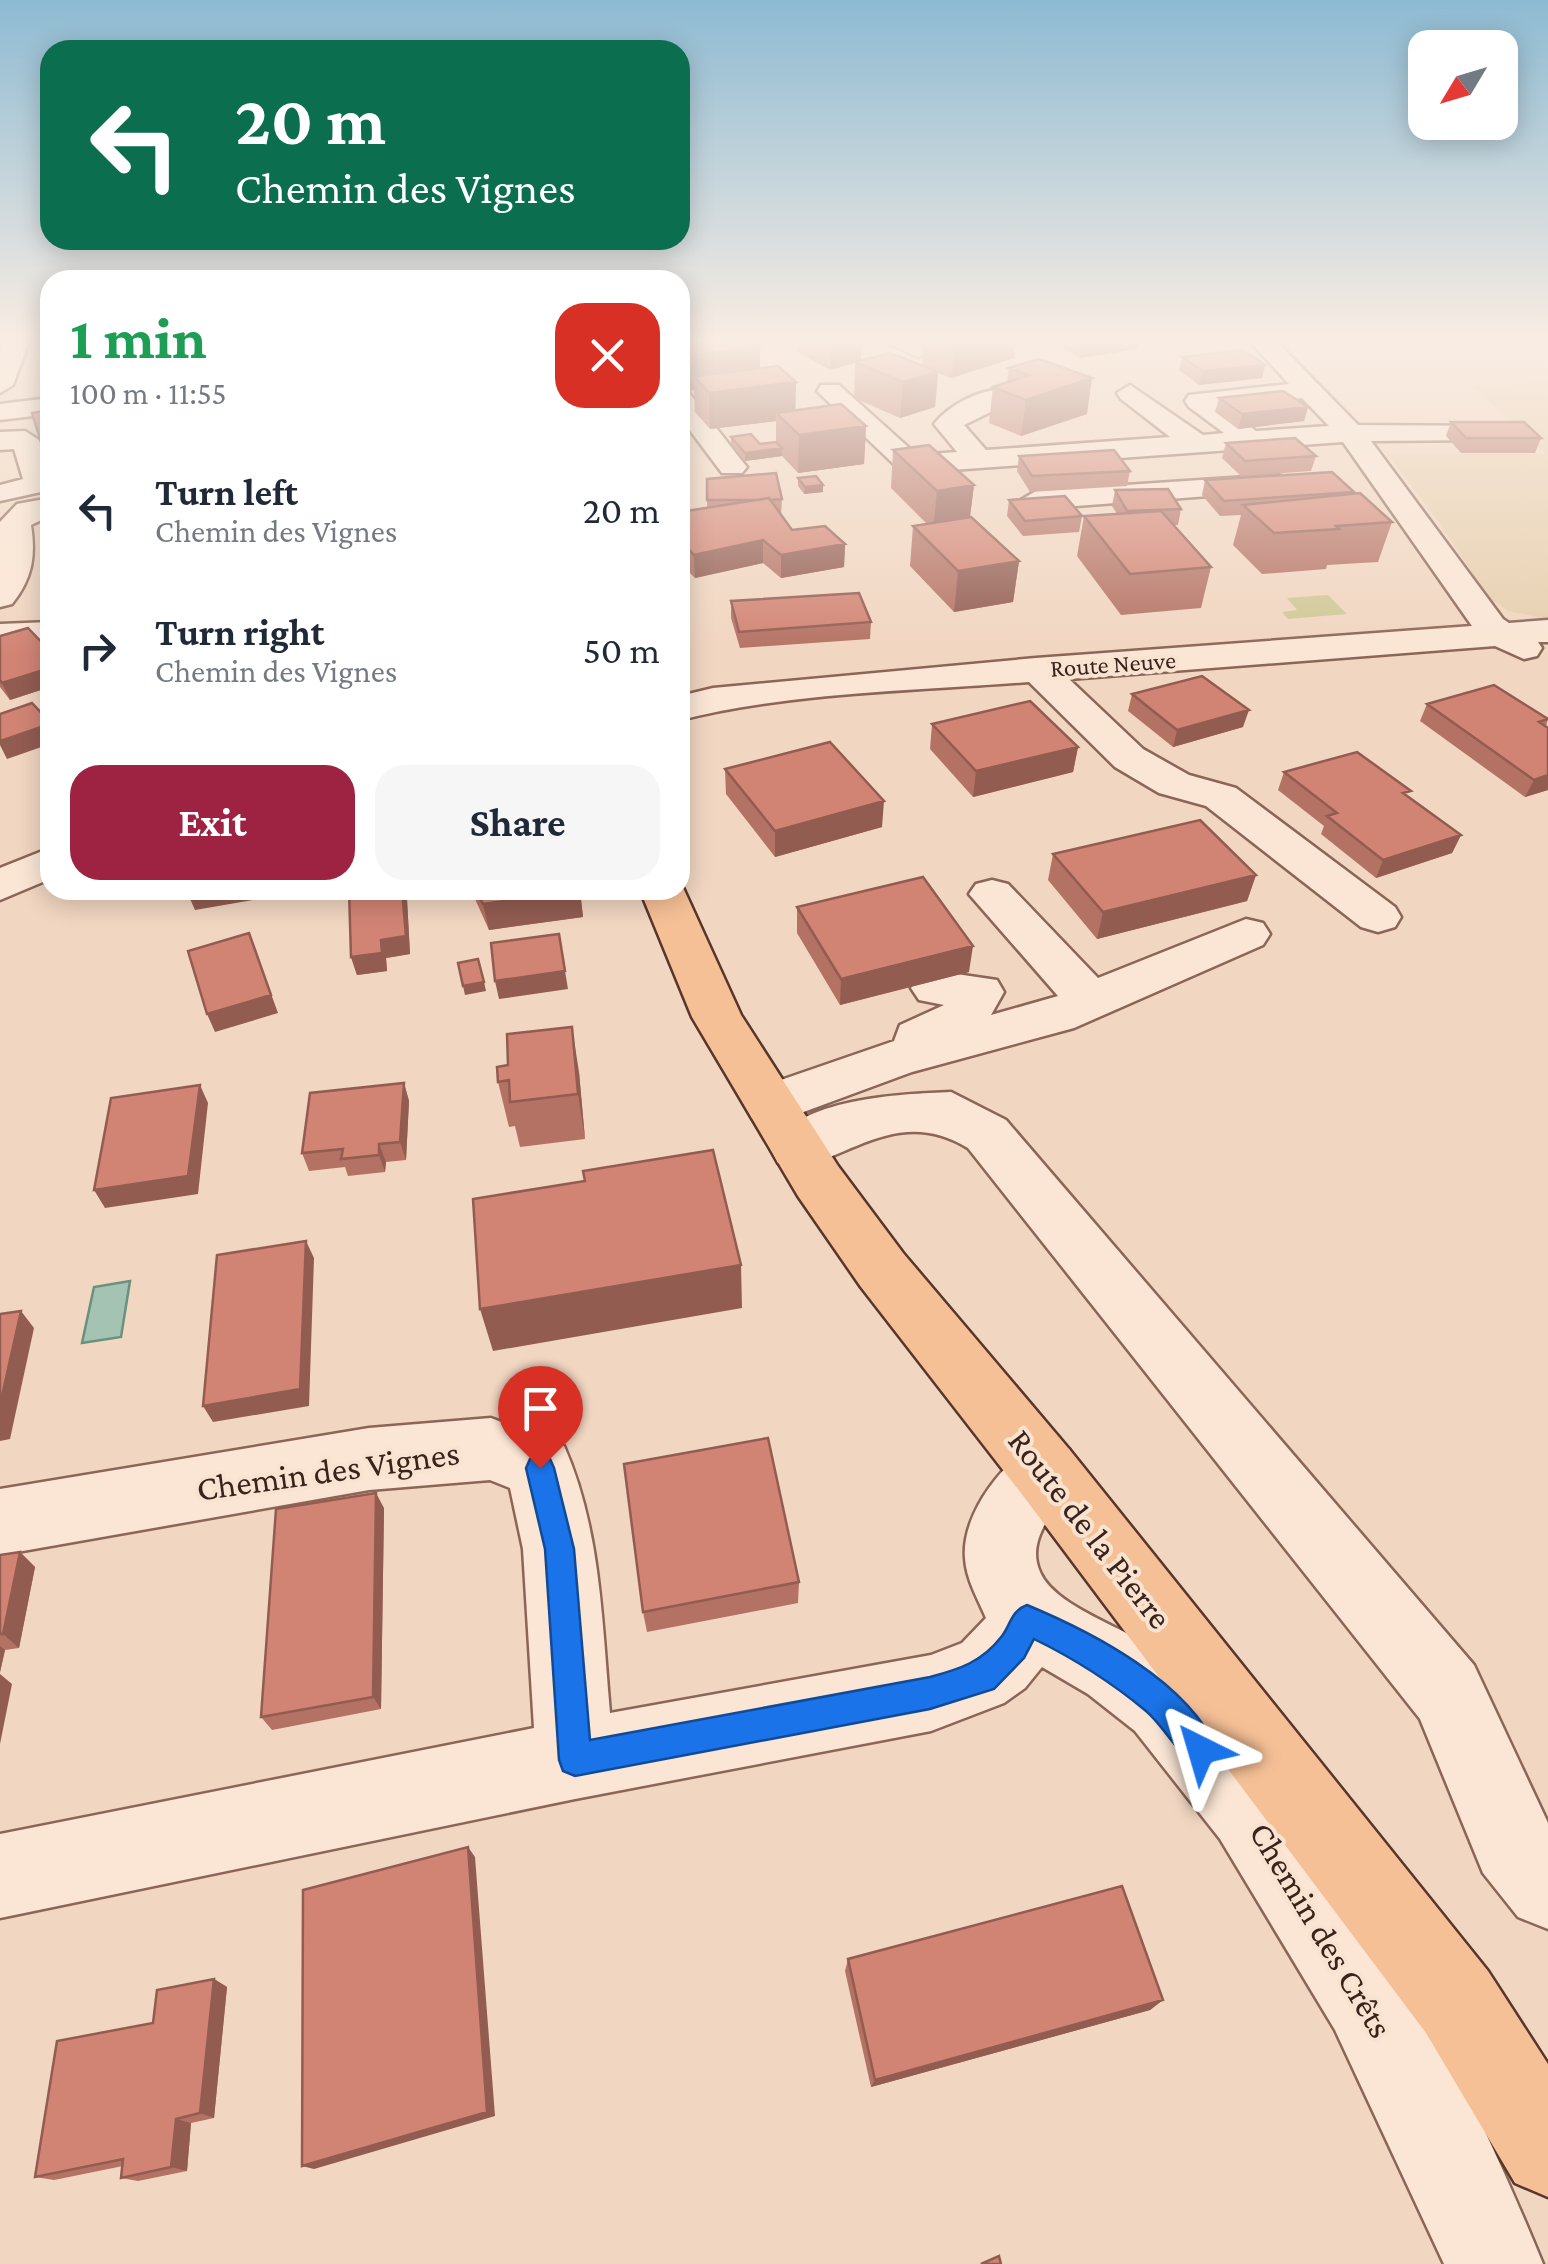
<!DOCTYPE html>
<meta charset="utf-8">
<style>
body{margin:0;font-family:"Crimson Pro",serif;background:#f6f6f7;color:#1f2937;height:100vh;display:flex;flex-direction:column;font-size:38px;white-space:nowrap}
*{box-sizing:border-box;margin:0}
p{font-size:32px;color:#747a83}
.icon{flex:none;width:55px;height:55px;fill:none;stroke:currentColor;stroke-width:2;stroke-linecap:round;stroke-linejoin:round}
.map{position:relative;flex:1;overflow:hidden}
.sheet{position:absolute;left:40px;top:270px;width:650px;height:630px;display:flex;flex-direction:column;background:#fff;border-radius:30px;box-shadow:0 5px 25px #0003}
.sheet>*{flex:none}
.guide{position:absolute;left:40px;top:40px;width:650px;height:210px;border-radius:30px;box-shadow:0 5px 25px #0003;background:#0b6e4f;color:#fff;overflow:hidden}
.needle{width:65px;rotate:232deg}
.fabs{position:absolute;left:1408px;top:30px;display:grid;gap:20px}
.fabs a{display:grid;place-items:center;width:110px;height:110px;border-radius:20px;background:#fff;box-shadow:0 5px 25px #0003;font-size:50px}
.pin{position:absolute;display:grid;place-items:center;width:85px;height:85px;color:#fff;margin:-102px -42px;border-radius:50% 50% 50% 0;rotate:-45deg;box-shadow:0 0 10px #0007}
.pin .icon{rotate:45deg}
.me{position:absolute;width:110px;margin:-55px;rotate:320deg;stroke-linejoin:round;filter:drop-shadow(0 0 8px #0008)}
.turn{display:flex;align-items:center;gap:35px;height:210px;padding:0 30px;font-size:45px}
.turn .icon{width:130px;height:130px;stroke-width:2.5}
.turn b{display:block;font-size:70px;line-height:85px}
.round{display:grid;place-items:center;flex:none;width:105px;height:105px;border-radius:30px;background:#f6f6f7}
.summary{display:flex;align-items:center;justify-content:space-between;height:170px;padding:0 30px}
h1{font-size:60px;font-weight:700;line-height:75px;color:#1e9e55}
.primary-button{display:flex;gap:20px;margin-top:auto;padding:20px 30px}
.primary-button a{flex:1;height:115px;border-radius:30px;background:#9e2343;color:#fff;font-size:40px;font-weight:700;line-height:115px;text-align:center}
.primary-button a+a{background:#f6f6f7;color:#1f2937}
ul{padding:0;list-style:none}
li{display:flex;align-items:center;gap:30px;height:140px;padding:0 30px}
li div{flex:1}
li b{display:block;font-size:38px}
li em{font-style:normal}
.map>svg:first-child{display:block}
.farmland{fill:#e7cfae}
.green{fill:#cfc894}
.water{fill:#a4c3b2;stroke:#6a917e;stroke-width:2.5}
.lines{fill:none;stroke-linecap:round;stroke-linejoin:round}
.minor-casing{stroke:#8b6657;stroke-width:5}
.major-casing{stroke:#59362c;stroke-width:5}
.minor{fill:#fbe6d5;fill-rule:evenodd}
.major{fill:#f6c096;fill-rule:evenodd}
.wall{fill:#b47264}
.shaded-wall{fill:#925c51}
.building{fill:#d18474;stroke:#925c51;stroke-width:2.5}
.route{fill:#1a73e8;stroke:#114b97;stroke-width:2.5}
.labels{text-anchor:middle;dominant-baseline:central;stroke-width:8;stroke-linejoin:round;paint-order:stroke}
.far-street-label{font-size:25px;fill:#3a231c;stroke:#f8e3d1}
.near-street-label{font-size:35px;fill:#3a231c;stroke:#f8e3d1}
</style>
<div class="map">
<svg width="1548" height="2264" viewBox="0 0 1548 2264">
<rect width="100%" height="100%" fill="#f1d6c1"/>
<!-- farmland -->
<path class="farmland" d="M1548 383V619L1508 611 1488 597 1439 522 1387 454H1546L1472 386Z"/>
<!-- green -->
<path class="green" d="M1328 595 1347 614 1288 619 1282 612 1297 610 1287 598Z"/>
<!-- water -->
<path class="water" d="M130 1281 121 1337 82 1343 94 1287Z"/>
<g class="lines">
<!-- minor casing -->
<g class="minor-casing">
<path id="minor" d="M7 337H31L13 385 0 393V353Z
M874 337H908L930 350 918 357Z
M1246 337H1272L1358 425 1496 426 1500 432 1496 438 1486 440 1371 441 1503 619 1509 623 1548 620V642H1538L1542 648 1537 656 1524 659 1495 646 1069 679 1143 749 1189 775 1236 788 1395 907 1401 917 1395 927 1378 932 1361 927 1206 806 1159 793 1115 767 1029 682C913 691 792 692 680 720V696L713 688 1036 658 1472 626 1343 442 910 473 900 470 817 391 821 385H839L917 455 957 452 934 424C949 405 985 385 1009 391L1013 397 1009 403 964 425 986 450 1170 437 1121 399 1117 393 1130 385 1203 435 1224 433 1189 407 1185 401 1189 395 1289 384ZM1302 398 1329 426 1256 431 1223 407Z
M680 391 689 393 742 461 747 467 742 473H722L680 417Z
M50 398V414L0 420V404Z
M25 431 39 440 50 472V490L0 501V485L23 479 14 449 0 450V432Z
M1277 475 1288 478 1292 484 1288 490 1036 509 1021 500 1036 491Z
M50 498V516L31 525C36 557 32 579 12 604L0 607V522L17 504Z
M50 622V644L0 646V624Z
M50 848V879L0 900V868Z
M992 880 1008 884 1098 978 1246 919 1263 923 1270 934 1263 945 1074 1028 912 1072 771 1124 752 1118 744 1104 752 1090 894 1041 900 1025 944 1005 919 1000 911 988 919 976 936 971 997 980 1004 992 991 1015 1058 996 969 894 976 884Z
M951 1092 1006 1120 1474 1665 1548 1823V1929L1518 1917 1483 1873 1420 1719 968 1148C904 1109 859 1150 798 1169L778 1163 770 1148C798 1098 900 1094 951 1092Z
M491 1418 564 1446C601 1529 602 1624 610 1713L931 1655 962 1643 986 1618C978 1599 966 1579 965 1558 961 1514 1006 1455 1045 1440L1069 1449 1079 1471C1065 1503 1023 1534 1040 1572 1055 1607 1125 1627 1157 1651 1182 1668 1204 1690 1224 1713 1361 1871 1464 2071 1543 2264H1444L1335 2030 1220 1839 1135 1731 1088 1694 1042 1667 1025 1688 1004 1703 931 1731 575 1799 0 1918V1834L534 1728 523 1549 510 1488 490 1480 369 1490 0 1555V1489L369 1428Z"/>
</g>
<!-- major casing -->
<g class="major-casing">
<path id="major" d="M680 881 741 1015 838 1166 903 1253 1069 1449 1488 1971 1548 2064V2197L1515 2183 1426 2033 1021 1493 861 1287 798 1196 692 1017 640 890H680Z"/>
</g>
<!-- minor -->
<use href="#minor" class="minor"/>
<!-- major -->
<use href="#major" class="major"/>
</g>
<!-- wall -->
<path class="wall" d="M680 337 796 382 795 410 866 426 864 464 798 473 782 456 745 461 731 444V437L760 444 776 442V421L710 429 695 412 694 390 685 392 680 387Z
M798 337H862L861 361 922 365 924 337H1017L1014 358 951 378 938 373 935 407 900 418 854 398 855 363 830 370 798 352Z
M1051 337H1140L1138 349 1080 358 1050 340Z
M1288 337H1372L1290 340Z
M1519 337H1547L1548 339 1546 345H1524L1518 340Z
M1182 357 1265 365 1262 378 1199 385 1179 370Z
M1039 359 1087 414 1021 436 989 423 993 387 1007 382 1009 368Z
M1219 398 1308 407 1304 421 1238 429 1215 412Z
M1451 422 1541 438 1535 453H1461L1446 436Z
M1226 443 1316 456 1311 471 1241 476 1222 458Z
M893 450 974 485 970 517 1019 561 1013 602 954 612 910 566 913 526 927 524 891 488Z
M1019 456 1130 471 1127 486 1030 492 1017 471Z
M798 478 823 485V492L804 494 798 486Z
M707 479 782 499 781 515 792 530 845 544 844 567 781 578 763 563 695 578 680 563V512L707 508Z
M1205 480 1354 492 1392 522 1378 562 1327 565 1326 569 1262 574 1233 545 1241 515 1220 516 1202 495Z
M1115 490 1181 509 1178 525H1173L1211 567 1201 608 1121 615 1077 556 1084 516 1117 514 1112 506Z
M1009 500 1082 516 1079 532 1023 536 1007 516Z
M731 601 871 622 870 639 740 648 731 618Z
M0 636 50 651V687L10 700 0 687Z
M1132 694 1243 727 1173 747 1128 711Z
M1427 704 1548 719 1546 726 1548 728V790L1525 797 1420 721Z
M932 724 1078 747 1073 772 973 797 930 749Z
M725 769 882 827 775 857 726 794Z
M1284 772 1408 797 1461 835 1452 853 1376 878 1321 834 1324 826 1278 790Z
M1053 854 1256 875 1247 901 1097 939 1048 880Z
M311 890H404L407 899 410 954 386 958 387 971 357 975 351 957 349 896 314 900Z
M471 890H580L583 917 489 930Z
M797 907 969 972 840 1005 797 933Z
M579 1072 585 1139 520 1147 515 1126 509 1127 498 1082Z
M404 1083 409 1101 406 1160 386 1162 385 1172 348 1176 345 1167 309 1171 302 1153Z
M384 1508 381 1709 272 1730 261 1717Z
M20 1552 35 1567 19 1648 5 1650 0 1672V1555Z
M799 1582 798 1603 647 1632 643 1612Z
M848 1959 1163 2000 1150 2010 871 2087 845 1971Z
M214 1979 227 1987 214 2118 191 2123 187 2171 138 2181 121 2178 123 2166 54 2180 35 2177 153 2023Z"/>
<!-- shaded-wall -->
<path class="shaded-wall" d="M831 337H862L861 361 830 370Z
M975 337H1017L1014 358 951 378 955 344Z
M1083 337H1140L1138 349 1080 358Z
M760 346V381L694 376V390L685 392 683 357Z
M50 365V385L43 366Z
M1265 365 1262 378 1199 385 1203 371Z
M938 372 935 407 900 418 903 382Z
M1092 378 1087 414 1021 436 1026 400Z
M796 382 795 418 776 413V421L710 429 709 393Z
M1308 407 1304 421 1238 429 1242 414Z
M866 426 864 464 798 473 799 435Z
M782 448V456L745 461V453Z
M823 485V492L804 494 805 487Z
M974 485 969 524 933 530 937 491Z
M763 540V563L695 578 694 555Z
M845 544 844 567 781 578V555Z
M1019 561 1013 602 954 612 958 571Z
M50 668V687L10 700 2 683Z
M1249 710 1243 727 1173 747 1177 730Z
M50 724V744L7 759 0 745V741Z
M1078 747 1073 772 973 797 976 771Z
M1548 775V790L1525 797 1534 780Z
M884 801 882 827 775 857V831Z
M1461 835 1452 853 1376 878 1383 860Z
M1256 875 1247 901 1097 939 1103 912Z
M200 890H263L264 898 195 910 187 892Z
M402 890H404L407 899 410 954 386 958 387 971 357 975 351 957 381 940Z
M580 891 583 917 489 930 483 904Z
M249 933 278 1013 215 1032 207 1014Z
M973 946 969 972 840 1005 841 979Z
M565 971 568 989 499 999 495 981Z
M484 982 486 991 465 995 463 986Z
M572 1027 579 1072 585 1139 578 1094Z
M404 1083 409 1101 406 1160 400 1142Z
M200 1085 208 1103 198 1194 105 1208 94 1190Z
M379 1144 386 1162 385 1172 379 1155Z
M306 1241 314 1258 309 1406 213 1422 203 1406Z
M741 1265 742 1308 493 1351 480 1309Z
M21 1311 34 1328 10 1439 0 1441V1405Z
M376 1493 384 1508 381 1709 373 1697Z
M20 1552 35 1567 19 1648 3 1634Z
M0 1646 5 1650 0 1672Z
M0 1674 12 1684 0 1744Z
M468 1847 475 1857 495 2116 314 2169 302 2166Z
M214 1979 227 1987 214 2118 200 2113Z
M1163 2000 1150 2010 871 2087 875 2080Z
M176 2119 191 2123 187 2171 171 2167Z"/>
<!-- building -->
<path class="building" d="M693 337H749L760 346 683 357 680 353V339Z
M937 337H975L955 344Z
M50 349V365L43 366 42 350Z
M1243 350 1265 365 1203 371 1182 357Z
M890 353 938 372 903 382 855 362Z
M1039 359 1092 378 1026 400 993 387 1029 375 1009 368Z
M778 366 796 382 709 393 694 376Z
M1283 391 1308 407 1242 414 1219 398Z
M841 404 866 426 799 435 776 413Z
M50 410V461H47L32 413Z
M1451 422H1524L1541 438H1466Z
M751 434 760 444 776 442 782 448 745 453 731 437Z
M1295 438 1316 456 1245 461 1226 443Z
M929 445 974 485 937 491 893 450Z
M1114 450 1130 471 1032 476 1019 456Z
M1332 472 1354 492 1224 501 1205 480Z
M776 473 782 499 770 500 769 498 758 500H707V479Z
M816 476 823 485 805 487 798 478Z
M1168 489 1181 509 1127 511 1115 490Z
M1360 493 1392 522 1336 526 1339 529 1274 533 1243 505Z
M1065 496 1082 516 1025 521 1009 500Z
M769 498 792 530 825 526 845 544 781 555 763 540 694 555 680 541V512Z
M1161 511 1211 567 1130 574 1084 516Z
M971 517 1019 561 958 571 913 526Z
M859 593 871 622 739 632 731 601Z
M28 628 50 651V668L2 683 0 680V636Z
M1202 676 1249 710 1177 730 1132 694Z
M1494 685 1548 719 1539 722 1548 728V775L1534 780 1427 704Z
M1030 701 1078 747 976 771 932 724Z
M32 703 50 722V724L0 741V714Z
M830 742 884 801 775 831 725 769Z
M1357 752 1411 791 1403 793 1461 835 1383 860 1327 816 1337 813 1284 772Z
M1200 820 1256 875 1103 912 1053 854Z
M923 877 973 946 841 979 797 907Z
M349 890H402L406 936 381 940 382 953 351 957Z
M476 890H580V891L483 904Z
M249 933 271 995 207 1014 188 951Z
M559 934 565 971 495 981 491 943Z
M478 959 484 982 463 986 458 963Z
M572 1027 578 1094 510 1102 509 1080 498 1082 497 1067 508 1065 507 1034Z
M404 1083 400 1142 379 1144V1155L341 1159 343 1149 302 1153 310 1093Z
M200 1085 188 1176 94 1190 111 1098Z
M713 1150 741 1265 480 1309 473 1199 585 1181 583 1171Z
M306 1241 300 1389 203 1406 217 1255Z
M21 1311 0 1405V1314Z
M768 1438 799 1582 643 1612 624 1464Z
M376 1493 373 1697 261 1717 276 1509Z
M20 1552 3 1634H0V1555Z
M468 1847 487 2112 302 2166 303 1890Z
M1122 1886 1163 2000 875 2080 848 1959Z
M214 1979 200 2113 176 2119 171 2167 121 2178 123 2159 35 2177 57 2041 153 2023 157 1990Z
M999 2256 1001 2264H981Z"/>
<!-- sky -->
<linearGradient id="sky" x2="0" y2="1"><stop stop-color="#8dbad2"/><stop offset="0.52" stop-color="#f9ede3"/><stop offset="1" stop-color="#f9ede3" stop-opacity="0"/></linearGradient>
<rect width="1548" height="654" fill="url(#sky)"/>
<!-- route -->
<path class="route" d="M540 1455 550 1459 554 1468 574 1549 590 1740 930 1677C960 1669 982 1662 1002 1636 1011 1624 1011 1611 1027 1605 1092 1632 1189 1682 1217 1750L1213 1762 1201 1766C1177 1756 1166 1728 1146 1711 1111 1682 1075 1659 1034 1639L1024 1658 994 1689 930 1709 575 1776 563 1771 559 1760 545 1549 526 1468 530 1459Z"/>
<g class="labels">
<!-- far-street labels -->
<g class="far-street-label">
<text transform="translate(1113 664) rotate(-4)">Route Neuve</text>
</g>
<!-- near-street labels -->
<g class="near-street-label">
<text transform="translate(328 1471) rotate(-8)">Chemin des Vignes</text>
<text transform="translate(1090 1529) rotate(52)">Route de la Pierre</text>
<text transform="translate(1321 1930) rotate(59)">Chemin des Crêts</text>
</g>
</g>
</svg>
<div class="fabs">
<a><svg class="needle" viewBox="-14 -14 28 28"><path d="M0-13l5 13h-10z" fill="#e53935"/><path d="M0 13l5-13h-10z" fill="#747a83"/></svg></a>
</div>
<div class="pin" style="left:540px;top:1468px;background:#d93025"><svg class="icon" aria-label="arrive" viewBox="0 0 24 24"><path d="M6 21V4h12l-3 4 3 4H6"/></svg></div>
<svg class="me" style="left:1201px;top:1750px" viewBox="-20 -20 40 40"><path d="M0-17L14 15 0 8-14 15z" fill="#1a73e8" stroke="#fff" stroke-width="4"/></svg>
<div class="guide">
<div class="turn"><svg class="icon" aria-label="left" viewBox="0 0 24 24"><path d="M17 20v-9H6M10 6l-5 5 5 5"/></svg><div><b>20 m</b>Chemin des Vignes</div></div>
</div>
<section class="sheet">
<div class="summary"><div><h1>1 min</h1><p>100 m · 11:55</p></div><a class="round" style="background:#d93025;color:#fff"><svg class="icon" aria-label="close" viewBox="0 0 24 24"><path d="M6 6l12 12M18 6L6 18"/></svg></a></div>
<ul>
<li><svg class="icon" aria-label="left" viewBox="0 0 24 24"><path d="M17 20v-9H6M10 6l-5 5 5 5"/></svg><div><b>Turn left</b><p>Chemin des Vignes</p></div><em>20 m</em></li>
<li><svg class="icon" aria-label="right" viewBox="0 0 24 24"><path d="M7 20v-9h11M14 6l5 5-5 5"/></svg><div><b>Turn right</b><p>Chemin des Vignes</p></div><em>50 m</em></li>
</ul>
<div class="primary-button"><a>Exit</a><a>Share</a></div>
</section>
</div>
